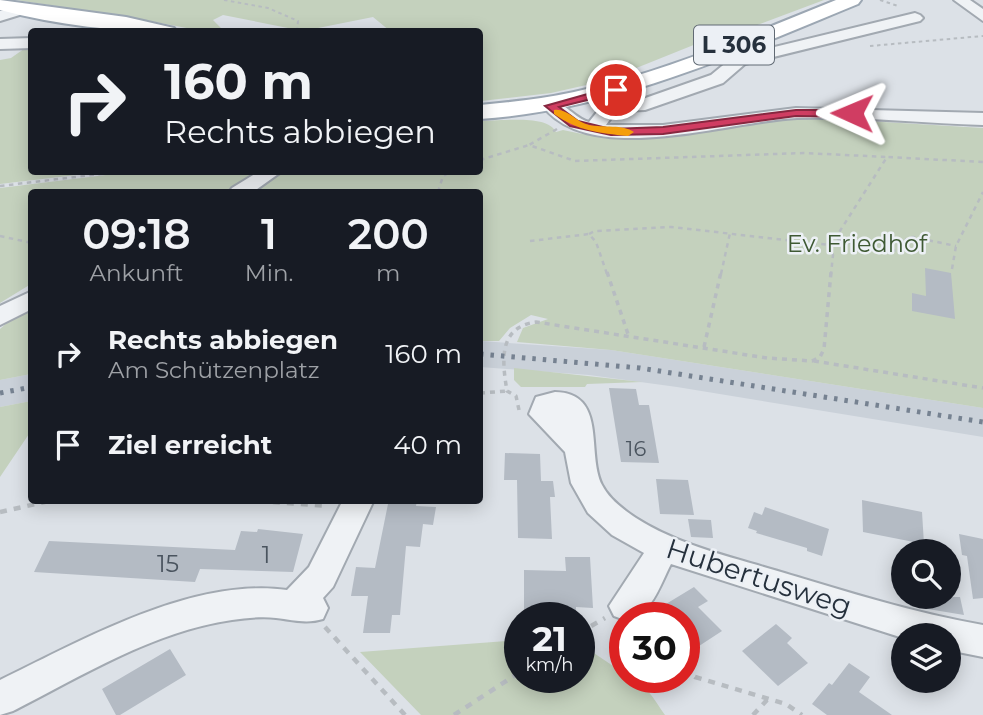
<!DOCTYPE html>
<html lang="de">
<meta charset="utf-8">
<style>
body{margin:0;font-family:Montserrat,sans-serif;background:#20242c;color:#f1f3f6;height:100vh;display:flex;flex-direction:column;font-size:26px;white-space:nowrap}
*{box-sizing:border-box;margin:0}
p{font-size:23px;color:#9ea1a6}
.icon{flex:none;width:38px;height:38px;fill:none;stroke:currentColor;stroke-width:2;stroke-linecap:round;stroke-linejoin:round}
.map{position:relative;flex:1;overflow:hidden}
.drawer{position:absolute;left:28px;top:189px;width:455px;height:315px;display:flex;flex-direction:column;background:#171b24;border-radius:7px;box-shadow:0 4px 18px #0003}
.drawer>*{flex:none}
.banner{position:absolute;left:28px;top:28px;width:455px;height:147px;border-radius:7px;box-shadow:0 4px 18px #0003;background:#171b24;color:#f1f3f6;overflow:hidden}
.tools{position:absolute;left:891px;top:539px;display:grid;gap:14px}
.tools a{display:grid;place-items:center;width:70px;height:70px;border-radius:50%;background:#171b24;box-shadow:0 4px 18px #0003;font-size:35px}
.speed{position:absolute;left:504px;top:602px;display:flex;gap:14px;font-size:35px;font-weight:700;text-align:center}
.speed>*{display:grid;place-content:center;width:91px;height:91px;border-radius:50%;background:#171b24;box-shadow:0 4px 18px #0003;line-height:1}
.speed small{font-size:18px;font-weight:400}
.speed .limit{border:10px solid #d22;background:#fff;color:#111}
.pin{position:absolute;display:grid;place-items:center;width:60px;height:60px;color:#fff;margin:-30px;border:4px solid #fff;border-radius:50%;box-shadow:0 2px 7px #0007}
.me{position:absolute;width:77px;margin:-38px;rotate:271deg;stroke-linejoin:round;filter:drop-shadow(0 0 5px #0008)}
.turn{display:flex;align-items:center;gap:24px;height:147px;padding:0 21px;font-size:32px}
.turn .icon{width:91px;height:91px;stroke-width:2.5}
.turn b{display:block;font-size:49px;line-height:60px}
.eta{display:flex;justify-content:space-evenly;align-items:center;height:119px;text-align:center}
.eta b{font-size:42px;font-weight:600;line-height:49px}
ul{padding:0;list-style:none}
li{display:flex;align-items:center;gap:21px;height:91px;padding:0 21px}
li div{flex:1}
li b{display:block;font-size:26px}
li em{font-style:normal}
.map>svg:first-child{display:block}
.built{fill:#cad1d9}
.green{fill:#c4d1bd}
.building{fill:#b4bbc4}
.lines{fill:none;stroke-linecap:round;stroke-linejoin:round}
.minor-casing{stroke:#a2a9b1;stroke-width:4}
.major-casing{stroke:#9ca7b3;stroke-width:4}
.path-far3{stroke:#b7bcc1;stroke-width:2;stroke-dasharray:3.5 3.5;stroke-linecap:butt}
.path-far2{stroke:#b7bcc1;stroke-width:2.5;stroke-dasharray:4.5 4.5;stroke-linecap:butt}
.path-far1{stroke:#b7bcc1;stroke-width:3.5;stroke-dasharray:5 5;stroke-linecap:butt}
.path{stroke:#b7bcc1;stroke-width:4.5;stroke-dasharray:7 7;stroke-linecap:butt}
.minor{fill:#eff2f5;fill-rule:evenodd}
.major{fill:#fff;fill-rule:evenodd}
.rail{stroke:#768291;stroke-width:5;stroke-dasharray:3.5 7;stroke-linecap:butt}
.route{fill:#d03d62;stroke:#872840;stroke-width:2}
.slow{fill:#f59e0b}
.labels{text-anchor:middle;dominant-baseline:central;stroke-width:5;stroke-linejoin:round;paint-order:stroke}
.number-label{font-size:21px;fill:#4a545f}
.shield{fill:#ecf0f5;stroke:#616a74;stroke-width:2}
.shield-label{font-size:23px;font-weight:bold;fill:#26313d}
.park-label{font-size:24px;fill:#3e5933;stroke:#ecf0f5}
.near-number-label{font-size:24px;fill:#4a545f}
.near-street-label{font-size:28px;fill:#26313d;stroke:#ecf0f5}
</style>
<div class="map">
<svg width="983" height="715" viewBox="0 0 983 715">
<rect width="100%" height="100%" fill="#dce1e7"/>
<!-- built -->
<path class="built" d="M480 341 611 350 983 408V437L677 387 589 375 480 367Z
M31 374V401L0 407V380Z"/>
<!-- green -->
<path class="green" d="M16 0H824L752 27 706 40 604 81 551 93 481 101 480 104V32L390 31 373 17 303 31 223 15 213 20 222 29 239 31H202L135 18Z
M31 44 32 172H102L0 184V60L11 58Z
M800 117 983 128V408L611 350 517 342 523 328 548 319 531 315 510 328 499 341H480V192H247L278 172H480V121C500 121 548 114 556 132L563 130 582 134 625 138 740 122Z
M130 172H256L224 192H32L31 284 0 303V188Z
M31 302V374L0 380V329Z
M514 368 642 382 587 384 585 387H521L514 380Z
M31 401V431L0 477V407Z
M520 640V677H579V643L625 674V677C644 679 655 701 665 715H421L360 652Z"/>
<!-- building -->
<path class="building" d="M925 268 951 273 955 319 912 311V293L926 296Z
M609 388 636 389 639 405H649L659 463 621 462Z
M505 453 540 454 541 481H553L555 497H550L552 539 518 538 517 480H504Z
M656 479 688 480 694 515 660 514Z
M393 500H417L416 506 436 507 433 525 423 524 420 547 406 546 400 615H392L390 633H363L368 596H351L356 567 375 568 388 504H392Z
M862 500 922 512 924 544 863 532Z
M765 507 829 529 822 556 807 551V548L756 533 757 531 748 528 754 512 762 515Z
M688 519 711 520 713 538 691 537Z
M258 529 303 534 293 572 200 569 195 582 34 572 49 541 235 550 241 531 257 532Z
M959 534 983 539V598L973 599 967 556 962 555Z
M565 557H590L593 608 576 607V614L524 612V570L566 571Z
M694 587 708 601 698 607 722 631 696 648 684 636V618H643Z
M910 597H960L964 615 910 606Z
M776 624 792 638 787 643 808 663 778 686 742 651Z
M170 649 186 675 120 715H116L102 689Z
M849 663 870 677 859 692 892 715H827L812 704 829 683 832 685Z"/>
<g class="lines">
<!-- minor casing -->
<g class="minor-casing">
<path id="minor" d="M954 0H970L983 9V21Z
M21 6 26 7 28 10 26 13 0 21V11Z
M915 13 920 15 923 18 920 21 745 64 723 83 645 110 620 111 613 115 606 125H663L796 108 983 113V125C921 123 858 116 797 118 729 121 589 169 542 105L551 100C566 103 574 118 589 122L601 107 611 102 637 101 711 75 733 57Z
M32 38V48L0 49V39Z
M258 172H281L253 192H229L232 188Z
M32 291V309L0 325V306Z
M555 392C608 393 586 453 602 485 609 499 624 510 636 518 680 546 732 557 781 572 848 592 914 613 983 625V657L948 650V635H903V638L671 564C660 585 651 618 625 618V620L614 616 609 606 644 553 612 535 588 513 571 483 565 452 529 414 536 397Z
M343 500H374L333 587 323 598 328 608 323 619C307 624 293 620 276 618 262 616 246 618 232 620 154 631 82 676 13 711L0 715V680C83 640 192 577 287 590L309 567Z"/>
</g>
<!-- major casing -->
<g class="major-casing">
<path id="major" d="M0 0 126 17 174 28 177 32C119 32 56 25 0 10Z
M836 0H861L858 4C736 54 613 110 480 119V105C511 102 543 99 574 92 665 73 750 34 836 0Z"/>
</g>
<!-- path-far3 -->
<path class="path-far3" d="M224 0 268 8 298 21 297 30 294 32
M880 0 898 6
M870 46 983 36"/>
<!-- path-far2 -->
<path class="path-far2" d="M557 129 529 145 575 161 804 153 887 157
M480 160 529 145
M0 186 117 172
M438 192 443 176 450 172
M589 234 595 231 671 227 830 245 838 240V234L887 157 983 162
M0 236 32 243
M838 240 891 251 900 250 907 238 913 237 956 246
M530 241 589 234 596 242 607 274
M830 245 833 255 831 274
M952 269 956 246 983 192
M721 274 730 233"/>
<!-- path-far1 -->
<path class="path-far1" d="M607 272 628 334
M704 347 721 272
M814 361 983 388
M480 393 507 391
M519 410 516 396 507 391C502 361 498 327 536 322L767 358 812 361 820 357 824 349 831 272"/>
<!-- path -->
<path class="path" d="M245 500 328 506
M0 512 54 500
M325 627 405 715
M579 633 605 618
M684 668 695 677 786 704 802 715
M454 715 520 672
M753 715 767 700"/>
<!-- minor -->
<use href="#minor" class="minor"/>
<!-- major -->
<use href="#major" class="major"/>
<!-- rail -->
<path class="rail" d="M480 354 640 368 983 422
M0 393 32 387"/>
</g>
<!-- route -->
<path class="route" d="M616 86 620 87V92L559 107 578 121 611 129 663 127 796 110H852L858 113 852 117 796 116 663 134 611 135 570 126 545 106Z"/>
<!-- slow -->
<path class="slow" d="M554 110C567 108 576 122 589 125 603 128 623 124 634 132L628 136C599 133 578 131 554 114Z"/>
<g class="labels">
<!-- number labels -->
<g class="number-label">
<text x="636" y="448">16</text>
</g>
<!-- shield labels -->
<rect class="shield" x="694" y="25.5" width="80" height="39" rx="5"/>
<g class="shield-label">
<text x="734" y="45">L 306</text>
</g>
<!-- park labels -->
<g class="park-label">
<text x="857" y="243">Ev. Friedhof</text>
</g>
<!-- near-number labels -->
<g class="near-number-label">
<text x="266" y="554">1</text>
<text x="168" y="563">15</text>
</g>
<!-- near-street labels -->
<g class="near-street-label">
<text transform="translate(759 577) rotate(18)">Hubertusweg</text>
</g>
</g>
</svg>
<div class="tools">
<a><svg class="icon" aria-label="search" viewBox="0 0 24 24"><circle cx="10" cy="10" r="6"/><path d="M15 15l6 6"/></svg></a>
<a><svg class="icon" aria-label="layers" viewBox="0 0 24 24"><path d="M12 4l9 5-9 5-9-5zM3 14l9 5 9-5"/></svg></a>
</div>
<div class="speed"><div>21<small>km/h</small></div><div class="limit">30</div></div>
<div class="pin" style="left:616px;top:90px;background:#d93025"><svg class="icon" aria-label="arrive" viewBox="0 0 24 24"><path d="M6 21V4h12l-3 4 3 4H6"/></svg></div>
<svg class="me" style="left:852px;top:113px" viewBox="-20 -20 40 40"><path d="M0-17L14 15 0 8-14 15z" fill="#d03d62" stroke="#fff" stroke-width="4"/></svg>
<div class="banner">
<div class="turn"><svg class="icon" aria-label="right" viewBox="0 0 24 24"><path d="M7 20v-9h11M14 6l5 5-5 5"/></svg><div><b>160 m</b>Rechts abbiegen</div></div>
</div>
<section class="drawer">
<div class="eta">
<div><b>09:18</b><p>Ankunft</p></div>
<div><b>1</b><p>Min.</p></div>
<div><b>200</b><p>m</p></div>
</div>
<ul>
<li><svg class="icon" aria-label="right" viewBox="0 0 24 24"><path d="M7 20v-9h11M14 6l5 5-5 5"/></svg><div><b>Rechts abbiegen</b><p>Am Schützenplatz</p></div><em>160 m</em></li>
<li><svg class="icon" aria-label="arrive" viewBox="0 0 24 24"><path d="M6 21V4h12l-3 4 3 4H6"/></svg><div><b>Ziel erreicht</b></div><em>40 m</em></li>
</ul>
</section>
</div>
